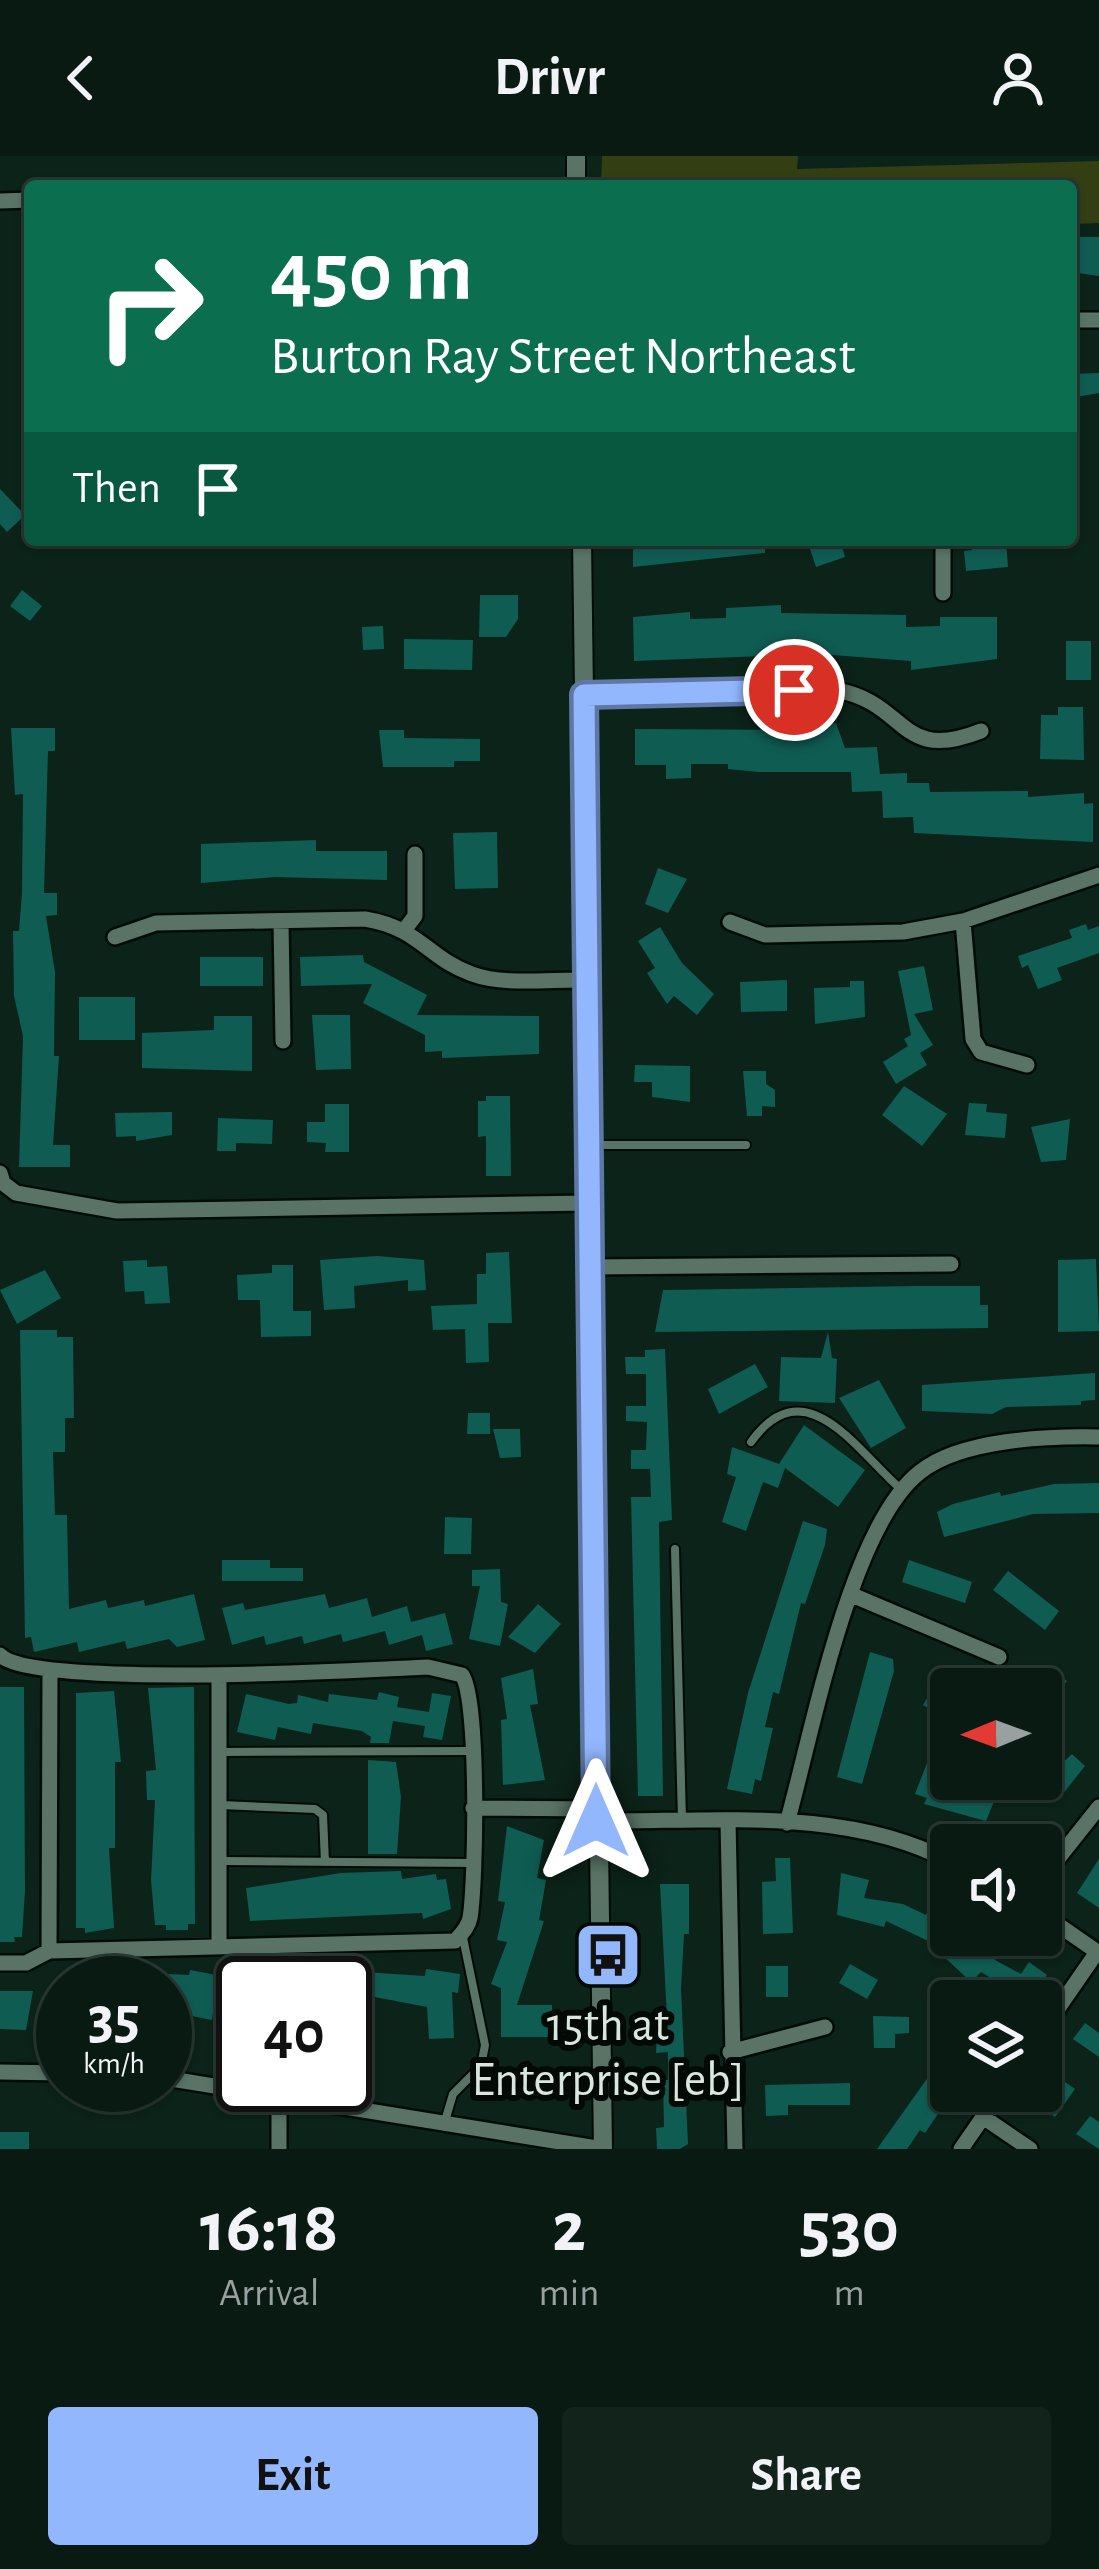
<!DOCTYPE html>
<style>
body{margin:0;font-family:"Alegreya Sans",sans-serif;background:#12231c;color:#f1f3f6;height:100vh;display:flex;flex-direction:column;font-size:45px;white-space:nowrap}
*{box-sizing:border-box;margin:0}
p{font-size:39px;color:#99a1a0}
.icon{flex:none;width:66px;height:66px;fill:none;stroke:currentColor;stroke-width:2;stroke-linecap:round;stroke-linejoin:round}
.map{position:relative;height:1993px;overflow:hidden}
.sheet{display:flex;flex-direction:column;background:#091a13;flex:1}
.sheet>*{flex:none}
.banner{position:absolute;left:24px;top:24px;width:1053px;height:366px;border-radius:12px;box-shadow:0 3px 9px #0004,0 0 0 3px #293833;background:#0b6e4f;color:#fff;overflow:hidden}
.needle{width:78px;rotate:269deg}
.controls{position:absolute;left:930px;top:1512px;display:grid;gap:24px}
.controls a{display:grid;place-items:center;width:132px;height:132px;border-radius:12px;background:#091a13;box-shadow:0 3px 9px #0004,0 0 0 3px #293833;font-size:60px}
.speed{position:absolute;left:36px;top:1800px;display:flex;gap:24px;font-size:60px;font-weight:700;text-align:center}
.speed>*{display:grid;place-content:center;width:156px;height:156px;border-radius:50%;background:#091a13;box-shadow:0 3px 9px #0004,0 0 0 3px #293833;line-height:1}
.speed small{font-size:30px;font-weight:400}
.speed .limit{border:6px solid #111;border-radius:18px;background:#fff;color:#111}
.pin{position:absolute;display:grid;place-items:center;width:102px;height:102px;color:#fff;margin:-51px;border:6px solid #fff;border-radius:50%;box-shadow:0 3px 12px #0007}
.me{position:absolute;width:132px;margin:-66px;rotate:0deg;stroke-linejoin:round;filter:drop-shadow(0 0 9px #0008)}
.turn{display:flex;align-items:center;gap:42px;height:252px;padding:0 48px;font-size:54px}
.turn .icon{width:156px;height:156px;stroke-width:2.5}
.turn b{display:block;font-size:84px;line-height:102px}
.then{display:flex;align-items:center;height:114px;padding:0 48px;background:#0003;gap:24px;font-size:45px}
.eta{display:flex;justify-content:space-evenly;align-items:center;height:204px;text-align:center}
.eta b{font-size:72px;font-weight:700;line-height:84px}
.cta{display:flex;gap:24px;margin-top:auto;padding:24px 48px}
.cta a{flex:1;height:138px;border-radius:12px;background:#92b7fd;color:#111;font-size:48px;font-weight:700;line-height:138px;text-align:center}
.cta a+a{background:#12231c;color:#f1f3f6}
header{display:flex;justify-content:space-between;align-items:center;height:156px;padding:0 48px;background:#091a13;font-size:54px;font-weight:700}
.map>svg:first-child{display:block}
.green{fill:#333f13}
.building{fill:#0f5c53}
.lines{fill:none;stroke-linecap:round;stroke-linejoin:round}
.service-casing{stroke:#000c05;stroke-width:12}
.minor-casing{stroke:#000c05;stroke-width:20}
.tertiary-casing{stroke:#000c05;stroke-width:22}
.service{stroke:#597366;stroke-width:8}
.minor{stroke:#597366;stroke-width:15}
.tertiary{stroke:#597366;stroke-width:18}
.route-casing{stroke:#5f77a4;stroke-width:30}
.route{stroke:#92b7fd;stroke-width:21}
.labels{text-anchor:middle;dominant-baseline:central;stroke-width:12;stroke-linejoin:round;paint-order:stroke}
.poi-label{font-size:48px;fill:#d9e7df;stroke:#030a06}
</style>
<header><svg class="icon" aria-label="back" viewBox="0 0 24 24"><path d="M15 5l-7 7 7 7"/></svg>Drivr<svg class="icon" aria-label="person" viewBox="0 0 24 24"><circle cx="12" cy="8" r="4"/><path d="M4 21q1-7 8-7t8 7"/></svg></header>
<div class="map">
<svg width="1099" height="1993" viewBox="0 0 1099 1993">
<rect width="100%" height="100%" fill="#0c2319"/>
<!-- green -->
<path class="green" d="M602 0H798L797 13 1099 5V67L1071 68V30H601Z"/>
<!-- building -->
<path class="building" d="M1076 81H1099V120L1071 116Z
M1099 217V237L1071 242V218Z
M0 333 25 359 7 376 0 368Z
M657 384H765V397L633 411V391H651Z
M807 384H840L845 401 816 411Z
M972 384H1006L1008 411 966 415 964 395 972 394Z
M22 434 42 450 30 465 10 450Z
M480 439H518V463L506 481H479Z
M781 449V457L906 459V471L940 470V461H997V503L911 514V505L819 498 634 505 633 461 690 456V463L726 462V452Z
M383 470 384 493 363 494 362 471Z
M404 483 473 484 472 514 404 513Z
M1066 485H1091V524H1066Z
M1058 551H1083L1084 604 1040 603 1041 559H1058Z
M836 567 845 592 877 591 880 618 907 617V627H929L930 636 1028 635V641L1084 637V648L1093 647V686L914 677 913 661 883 662 882 635 852 636 851 616H759L728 613V608H691V622L666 623V609H635V573L789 574Z
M11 572H55V595H48L44 737H57V759L46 760 55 816 54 900H59L53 989H70V1011H19L23 880 14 840 13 775H19L22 737 23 638 15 639Z
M379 574H404V582L480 583V605H454V611H383Z
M497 676 498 732 455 733 453 677Z
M316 684V695H387V724L275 721 201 727V688Z
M658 712 687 723 668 757 645 748Z
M1086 768 1088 774 1099 770V797L1057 812 1062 824 1038 833 1028 809 1022 812 1018 800 1072 782 1069 774Z
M660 771 682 807 714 838 697 859 674 840 667 848 647 817 655 812 638 785Z
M363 799 364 806 427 839 417 859 539 860V898L442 902V895L425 896V879L363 847 372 828 301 830 300 801Z
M200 801H263V830H200Z
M924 810 933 854 914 858 933 889 920 897 927 909 896 928 883 906 908 890 904 883 911 879 898 815Z
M787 824V855L741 856 740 826Z
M850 825H864L865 861 815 868 814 832 850 831Z
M79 841H135V884H79Z
M312 859H350L351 913 316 914Z
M214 860H252V915L142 912V877L214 874Z
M635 909 690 910V946L652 941V926H634Z
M743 915H766V928L775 934V951L762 950V960H747Z
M904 930 947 958 922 990 882 959Z
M486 940H510L511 1020H486V980L478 981V945H486Z
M969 947 987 948 986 956 1007 958 1005 982 965 979Z
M325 948H349V996H325L326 987 307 986V966H325Z
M172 956V979L136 985V980L116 981 115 957Z
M218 962 273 964 272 988 236 987V995H217Z
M1070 963 1066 1004 1041 1006 1031 971Z
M509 1096 512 1167H488L489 1206 466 1207 465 1173 433 1174 431 1150 477 1148V1118H486V1097Z
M377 1100 424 1104 426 1134 408 1135V1124L354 1130 355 1152 324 1154 320 1104Z
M1096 1103 1099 1175 1058 1176V1104Z
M147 1104V1111L167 1110 170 1147 145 1148 144 1135 125 1136 123 1105Z
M272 1109H293V1155H311V1180L261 1181 260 1144H238L237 1119 272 1117Z
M45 1114 61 1142 17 1168 0 1134Z
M917 1130H980V1149H988V1172L655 1176 663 1134Z
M20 1174H57V1181H73L74 1262H65V1296H53L55 1359H67L69 1453 106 1444 108 1452 144 1444 145 1450 194 1438 205 1484 177 1491 169 1483 127 1493 125 1485 79 1496 77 1486 34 1496 31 1481 25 1482Z
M828 1176 832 1202 837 1203 835 1247 779 1245 781 1201 821 1202Z
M665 1193 672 1364 659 1366 663 1640H638L631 1341H651L650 1313H631V1294H646L647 1266 626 1265V1250H646V1218H626L625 1201H645V1194Z
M755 1208 768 1231 719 1258 708 1233Z
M1095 1217V1244L1081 1245V1249L1006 1251 992 1258 922 1255V1229Z
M879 1224 906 1272 871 1292 839 1242Z
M468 1257H490V1278H467Z
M804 1269 865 1314 838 1351 785 1312 778 1332 763 1326 746 1375 722 1366 736 1321 727 1318 732 1291 779 1308Z
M493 1273H520L521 1301 500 1302Z
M1099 1327V1357L1033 1358 944 1381 937 1356 953 1348 1000 1336 1001 1340 1054 1328Z
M445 1361 472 1362 471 1398H444Z
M803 1365 827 1373 825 1389 805 1448 801 1447 779 1538 773 1536 765 1571 773 1572 761 1625 755 1623 752 1638 727 1633 748 1537Z
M222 1404H270V1412H303V1425H222Z
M909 1404 972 1426 965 1447 902 1426Z
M500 1413 501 1446 508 1448 500 1490 469 1483 480 1430H472V1414Z
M1008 1415 1059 1455 1045 1474 993 1434Z
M325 1438 329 1452 367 1442 372 1461 407 1450 411 1466 445 1457 453 1488 426 1495 422 1479 389 1489 385 1475 343 1486 341 1478 304 1488 302 1480 266 1489 264 1480 232 1489 222 1452 243 1447 245 1454Z
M538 1448 561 1468 535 1497 508 1481Z
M870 1496 893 1503 894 1515 862 1628 837 1621Z
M1048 1510 1067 1525 1041 1558 1042 1530 1036 1526Z
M533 1513 538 1548 530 1549 545 1624 503 1629 501 1564 507 1563 501 1522Z
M935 1529 951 1539V1566L923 1549Z
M0 1531H24L25 1735 22 1781H14L15 1786H0Z
M194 1531 195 1768H188V1774H166V1769H155L151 1724 155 1644H147L146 1615 156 1614 148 1532Z
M114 1535 121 1606H115V1692H109L114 1772 85 1777V1772H76V1537Z
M379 1536 399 1541 397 1551 429 1556 432 1537 451 1540 442 1584 423 1581 425 1570 393 1565 389 1587H370L371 1581 362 1575 313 1567 311 1578 278 1571 275 1584 237 1576 246 1538 289 1548 297 1547 298 1539 328 1546 329 1538 377 1544Z
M1072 1598 1085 1610 1058 1644 1040 1628Z
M368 1604 396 1606 401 1641 397 1698H368Z
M927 1607 951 1617V1623L998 1636 986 1665 924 1648 927 1642 915 1638Z
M507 1670 544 1684 537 1722 546 1724 539 1764 544 1765 517 1849H552V1881H501V1832L491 1828 507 1786 497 1784 505 1746 498 1745Z
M775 1702H790L793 1777 763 1778 762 1726 776 1725Z
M1099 1703V1752L1077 1737Z
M401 1715 402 1723 436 1718 437 1724 446 1723 451 1753 423 1763 422 1757 250 1765 246 1732 341 1717Z
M841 1717 869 1724 864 1742 903 1748 926 1759 932 1747 951 1756 942 1779H977L971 1788 997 1805 1021 1818 1029 1806 1047 1819 1028 1845 981 1816 971 1826 940 1797 943 1792 886 1765 884 1771 837 1759Z
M660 1728H689V1778H684L681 1833 688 1988 680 1993H657L656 1972 664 1971 663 1924H668V1896L656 1897 658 1863 667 1862Z
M850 1808 878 1824 867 1843 839 1827Z
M766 1810H788V1841H766Z
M274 1812 318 1819V1827H272Z
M233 1813 270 1820V1827H243V1854L214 1849 212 1864 182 1858 183 1850H165V1818L189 1819 190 1814 232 1822Z
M426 1813 460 1818 458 1837 452 1836 454 1882 429 1883 427 1851 375 1841V1846H347V1815L425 1820Z
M0 1835H33L26 1874 0 1873Z
M873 1860 909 1861V1877L895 1878V1892H874Z
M1085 1867 1099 1877V1901L1073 1883Z
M951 1889V1939L925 1977 920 1974 907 1993H877Z
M1058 1921 1075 1933 1055 1961 1038 1949Z
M850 1927V1949H788V1959L766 1960 765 1929Z
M1090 1960 1099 1966V1993L1076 1978Z
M0 1976H29V1993H0Z"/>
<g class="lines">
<!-- service casing -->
<g class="service-casing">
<path id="service" d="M589 989H746
M751 1286C806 1209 859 1298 902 1334
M675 1393 682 1664
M221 1596 471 1595
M221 1649 315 1653 323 1659 325 1706
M221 1705 473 1707
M445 1965 453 1938 481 1910 485 1889 462 1777"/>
</g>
<!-- minor casing -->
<g class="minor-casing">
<path id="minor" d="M0 45 30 44
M1071 164H1099
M943 437V384
M584 539 835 534C909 546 897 608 981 575
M963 765 973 883 981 896 1027 909
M281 766 283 885
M730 766 765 779 903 776 963 765 1099 719
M405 773 415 760V698
M115 781 156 767 365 763C420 772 427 802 472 818 504 830 552 823 586 824
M0 1017 3 1027 16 1037 117 1055 589 1047
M589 1111 951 1108
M852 1439 999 1501
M0 1499C31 1533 365 1514 428 1511L462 1519C479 1543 476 1726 470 1762 468 1772 461 1778 455 1785L49 1795 26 1807H0
M473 1652 596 1653
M597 1665C712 1666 846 1650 951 1706
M728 1666 735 1993
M787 1667C812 1579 850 1370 920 1316 961 1283 1049 1280 1099 1281
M1041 1724 1099 1651
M1041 1757 1099 1797
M219 1789V1519
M49 1795 50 1514
M1041 1877 1097 1796
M730 1896 825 1871
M0 1916 63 1917
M165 1922 603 1993
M279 1938V1993
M983 1961 1030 1993
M961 1993 1001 1935"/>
</g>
<!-- tertiary casing -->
<g class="tertiary-casing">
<path id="tertiary" d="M576 0V30
M582 384 603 1993"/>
</g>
<!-- service -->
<use href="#service" class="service"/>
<!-- minor -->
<use href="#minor" class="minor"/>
<!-- tertiary -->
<use href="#tertiary" class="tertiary"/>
</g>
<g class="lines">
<!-- route casing -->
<g class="route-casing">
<path id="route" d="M596 1665 584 539 794 534"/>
</g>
<!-- route -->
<use href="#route" class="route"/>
</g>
<!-- icons -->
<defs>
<g id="bus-square" transform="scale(3.45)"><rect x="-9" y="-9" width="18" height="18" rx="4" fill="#92b7fd" stroke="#030a06"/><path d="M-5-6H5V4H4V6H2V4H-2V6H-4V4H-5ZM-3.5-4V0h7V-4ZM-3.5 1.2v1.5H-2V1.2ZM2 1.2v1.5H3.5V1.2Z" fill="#111"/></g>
</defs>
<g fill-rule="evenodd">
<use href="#bus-square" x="608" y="1799"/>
</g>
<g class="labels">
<!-- poi labels -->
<g class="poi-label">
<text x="608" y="1870">15th at<tspan x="608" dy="55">Enterprise [eb]</tspan></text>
</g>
</g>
</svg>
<div class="controls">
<a><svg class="needle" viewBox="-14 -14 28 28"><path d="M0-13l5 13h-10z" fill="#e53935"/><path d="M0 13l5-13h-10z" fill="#99a1a0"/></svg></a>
<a><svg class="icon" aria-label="sound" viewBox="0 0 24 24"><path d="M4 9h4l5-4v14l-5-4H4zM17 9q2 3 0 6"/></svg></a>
<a><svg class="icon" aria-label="layers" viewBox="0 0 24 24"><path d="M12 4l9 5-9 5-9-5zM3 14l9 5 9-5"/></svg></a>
</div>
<div class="speed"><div>35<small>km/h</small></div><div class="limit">40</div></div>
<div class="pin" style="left:794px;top:534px;background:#d93025"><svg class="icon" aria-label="arrive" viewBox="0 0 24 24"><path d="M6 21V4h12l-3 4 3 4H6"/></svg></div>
<svg class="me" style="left:596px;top:1665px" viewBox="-20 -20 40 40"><path d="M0-17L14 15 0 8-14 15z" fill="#92b7fd" stroke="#fff" stroke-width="4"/></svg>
<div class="banner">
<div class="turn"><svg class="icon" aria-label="right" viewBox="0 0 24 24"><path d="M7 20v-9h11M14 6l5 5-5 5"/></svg><div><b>450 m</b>Burton Ray Street Northeast</div></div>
<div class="then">Then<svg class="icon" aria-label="arrive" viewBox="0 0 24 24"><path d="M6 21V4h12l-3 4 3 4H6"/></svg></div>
</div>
</div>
<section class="sheet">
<div class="eta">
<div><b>16:18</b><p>Arrival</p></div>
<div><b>2</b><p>min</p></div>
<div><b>530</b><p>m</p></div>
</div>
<div class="cta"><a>Exit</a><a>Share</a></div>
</section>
